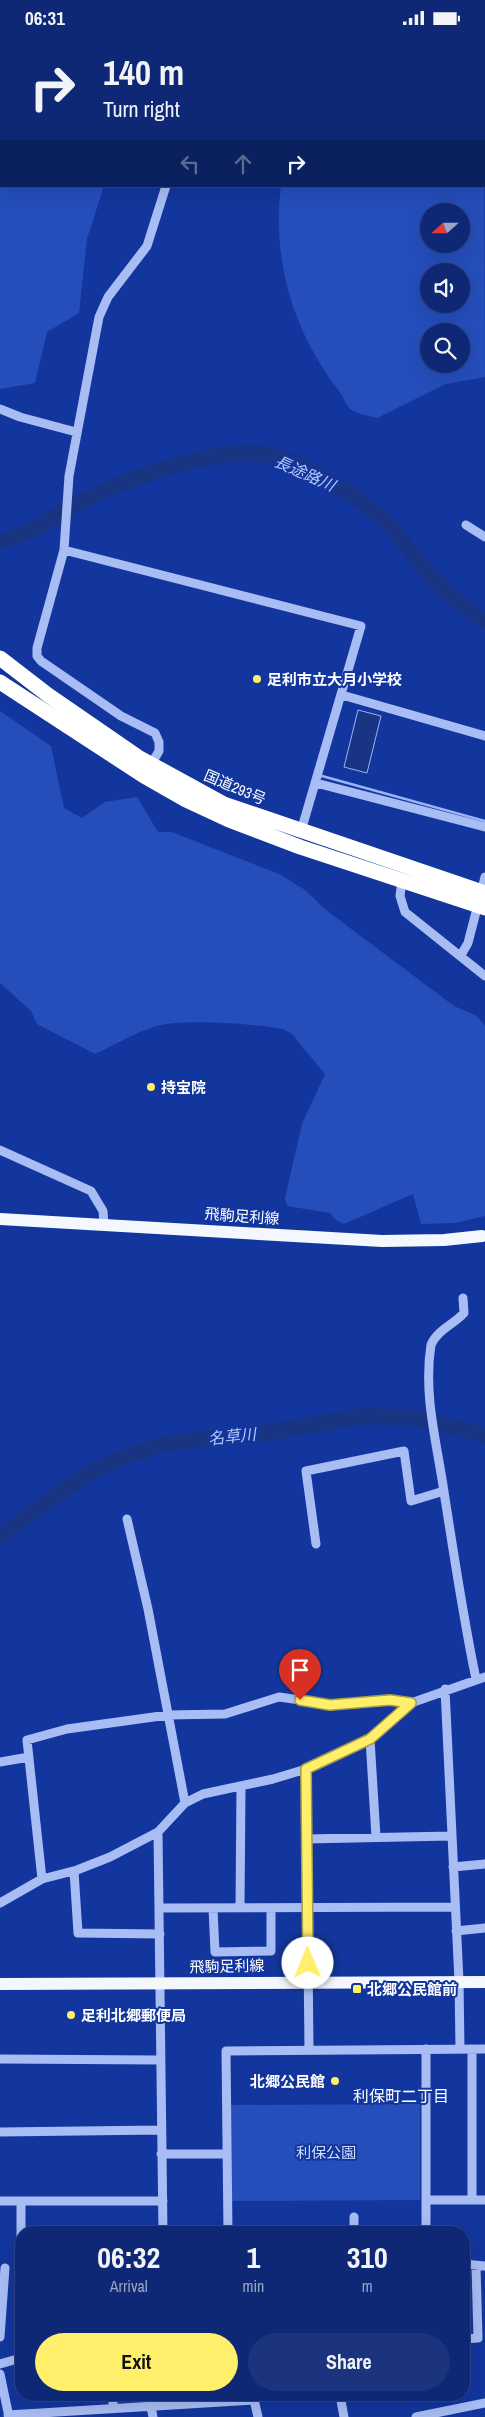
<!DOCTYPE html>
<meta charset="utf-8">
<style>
body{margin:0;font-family:"Archivo Narrow","Noto Sans JP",sans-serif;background:#1c347e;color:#f1f3f6;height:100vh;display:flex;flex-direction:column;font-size:19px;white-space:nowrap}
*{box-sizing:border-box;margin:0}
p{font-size:16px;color:#9ba6c5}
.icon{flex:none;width:28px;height:28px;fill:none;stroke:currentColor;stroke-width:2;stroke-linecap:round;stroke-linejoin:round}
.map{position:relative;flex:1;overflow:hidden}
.panel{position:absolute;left:15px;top:2191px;width:455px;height:175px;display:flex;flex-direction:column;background:#0e2876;border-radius:20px;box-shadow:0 5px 20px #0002,0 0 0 1px #2e4488}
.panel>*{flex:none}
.hud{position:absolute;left:0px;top:0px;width:485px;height:152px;box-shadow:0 5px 20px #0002,0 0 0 1px #2e4488;background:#0e2876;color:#f1f3f6;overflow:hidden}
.needle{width:32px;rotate:249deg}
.tools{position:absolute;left:420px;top:168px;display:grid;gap:10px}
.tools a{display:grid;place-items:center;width:50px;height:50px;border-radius:50%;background:#0e2876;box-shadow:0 5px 20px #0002,0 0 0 1px #2e4488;font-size:25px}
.pin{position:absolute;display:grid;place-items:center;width:42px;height:42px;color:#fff;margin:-51px -21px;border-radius:50% 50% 50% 0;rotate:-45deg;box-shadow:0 0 5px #0007}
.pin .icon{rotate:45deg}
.me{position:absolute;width:55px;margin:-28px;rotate:359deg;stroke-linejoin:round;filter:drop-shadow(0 0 4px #0008)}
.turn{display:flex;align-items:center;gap:18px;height:105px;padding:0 20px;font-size:22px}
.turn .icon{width:65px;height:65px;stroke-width:2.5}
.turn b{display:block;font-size:35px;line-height:42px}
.lanes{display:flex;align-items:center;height:48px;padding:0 20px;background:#0003;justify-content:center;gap:25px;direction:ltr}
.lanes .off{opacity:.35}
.eta{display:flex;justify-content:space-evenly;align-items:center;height:85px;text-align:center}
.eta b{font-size:30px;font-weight:700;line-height:35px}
.action{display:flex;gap:10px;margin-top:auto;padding:10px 20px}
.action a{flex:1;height:58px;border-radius:30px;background:#ffef6b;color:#111;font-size:20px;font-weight:700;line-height:58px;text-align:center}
.action a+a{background:#1c347e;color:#f1f3f6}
.status{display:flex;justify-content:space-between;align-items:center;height:35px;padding:0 25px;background:#0e2876;direction:ltr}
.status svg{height:14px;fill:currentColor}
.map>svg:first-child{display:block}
.green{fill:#254ebb;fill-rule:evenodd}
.water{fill:#193483;stroke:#9ab5f7}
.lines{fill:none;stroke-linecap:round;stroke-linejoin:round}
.stream{stroke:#9ab5f7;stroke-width:2.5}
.river{stroke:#193483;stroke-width:16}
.minor{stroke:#a8bdf4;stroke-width:9}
.major{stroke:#f5f7ff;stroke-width:12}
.highway{stroke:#fff;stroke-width:15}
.route-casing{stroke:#a69b46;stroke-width:12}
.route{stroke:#ffef6b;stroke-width:9}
.poi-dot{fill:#ffef6b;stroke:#12369d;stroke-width:2}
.labels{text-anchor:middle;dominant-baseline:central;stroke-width:4;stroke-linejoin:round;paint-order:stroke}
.poi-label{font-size:15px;font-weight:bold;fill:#fff;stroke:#12369d;text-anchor:start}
.street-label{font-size:15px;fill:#fff;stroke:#12369d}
.park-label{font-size:15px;fill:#d1ddfe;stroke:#12369d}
.water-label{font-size:16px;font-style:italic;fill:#b5c8fa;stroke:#12369d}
.neighbourhood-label{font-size:16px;fill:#fff;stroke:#12369d}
</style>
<div class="status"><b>06:31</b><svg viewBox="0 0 49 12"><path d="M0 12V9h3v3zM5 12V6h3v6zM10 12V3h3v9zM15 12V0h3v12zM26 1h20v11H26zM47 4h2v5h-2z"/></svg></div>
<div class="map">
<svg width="485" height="2382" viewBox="0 0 485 2382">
<rect width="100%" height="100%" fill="#12369d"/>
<!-- green -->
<path class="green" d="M0 0 100 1H1V151H104L87 204 79 278 47 297 35 348 0 354Z
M325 0H411L325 1Z
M417 0H485V63L484 1Z
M484 65 485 342 446 349 377 383C370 381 354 378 349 373 345 368 343 361 339 356 293 296 272 227 281 151H484ZM429 176H461V209H429ZM461 236V269H429V236ZM429 296H461V329H429Z
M0 676 51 711 64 773 82 783 105 767 137 762 158 797H172L279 839 305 855 326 875 454 971 477 981 485 991V1181L454 1188 421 1189 413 1159 344 1189 336 1185 330 1178 287 1171 285 1163 302 1089 325 1039 292 999 283 994C254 989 195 985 166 989 142 993 117 1009 95 1019L37 989 31 976 0 948Z
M420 2069V2165L232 2166 231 2070Z"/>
<!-- water -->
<path class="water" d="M358 675 381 681 367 738 344 732Z"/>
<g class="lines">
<!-- stream -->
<path class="stream" d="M322 741 485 786"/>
<!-- river -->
<path class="river" d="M0 507C14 502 29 497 42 490 55 483 67 473 81 467 124 444 214 413 262 419 299 424 361 463 387 488 399 499 408 514 418 526 438 551 459 570 485 586
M0 1501 85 1440 116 1425 168 1408 272 1397 363 1381 417 1383 485 1400"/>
<!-- minor -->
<path class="minor" d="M243 1 244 0
M0 374 20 382 76 397
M466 490 485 502
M64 515 361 591 301 796
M342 660 485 701
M149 733 159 716V707L155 698 121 681 41 626 37 621V613L64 515 69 441 99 282 108 262 147 211 166 151
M316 748 485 792
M402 845 400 861 405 877 485 941
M461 920 468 908 485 842
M0 1115 91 1156 103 1176 104 1189
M463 1263 464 1278C453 1290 437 1295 431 1310 423 1360 437 1408 444 1457 454 1520 463 1582 476 1644
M127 1484 148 1574 185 1768
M316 1509 306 1436 404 1416 411 1466 444 1456
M445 1654 459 1946 460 2014
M370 1704 376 1802
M0 1727 29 1722
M306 1734 309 2015
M158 1797 163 2198
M306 1804 451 1801
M453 1832 485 1829
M74 1836 78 1898 160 1899
M42 1844 27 1705 67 1694 168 1680 225 1679 279 1662 330 1669 390 1665 411 1668
M0 1868 42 1844 77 1835 110 1822 158 1797 185 1768 203 1759 273 1744 306 1734 370 1704 411 1668 485 1642
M159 1873 455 1872
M213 1873 215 1917 271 1916V1873
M240 1873 241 1751
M456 1896 485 1893
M472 2014V2165
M0 2024 160 2025
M0 2097 160 2095
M161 2119H226
M426 2165H485
M0 2166H163
M228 2198 226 2016 485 2014
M354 2198V2182
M426 2198V2014
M464 2229 485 2231
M21 2233V2166
M0 2302 5 2233
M464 2304 478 2303 476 2231
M0 2329 21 2323
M0 2339 9 2382
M113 2360V2373
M253 2360 258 2382
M340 2360 344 2382
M151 2371 153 2382
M8 2380 254 2365
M416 2382 485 2368"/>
<!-- major -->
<path class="major" d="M0 1184 382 1206 444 1205 482 1201
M0 1949 485 1947"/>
<!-- highway -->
<path class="highway" d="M0 623 48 660 138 722 224 769 485 858
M0 647 144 741 186 765 229 785 300 812 485 873"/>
</g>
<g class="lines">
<!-- route casing -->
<g class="route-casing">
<path id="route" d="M300 1665 330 1670 390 1665 411 1668 370 1704 306 1734 308 1928"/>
</g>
<!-- route -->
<use href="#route" class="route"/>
</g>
<!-- markers -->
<g class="poi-dot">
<circle cx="257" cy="644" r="5"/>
<circle cx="151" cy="1052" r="5"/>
<rect x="352" y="1949" width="10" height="10" rx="2.5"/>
<circle cx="71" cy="1980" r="5"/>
<circle cx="335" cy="2046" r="5"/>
</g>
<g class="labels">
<!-- poi labels -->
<g class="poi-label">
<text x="267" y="644">足利市立大月小学校</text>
<text x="161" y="1052">持宝院</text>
<text x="367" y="1954">北郷公民館前</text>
<text x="81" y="1980">足利北郷郵便局</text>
<text x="325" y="2046" text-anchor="end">北郷公民館</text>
</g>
<!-- street labels -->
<g class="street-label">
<text transform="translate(235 752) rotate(23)">国道293号</text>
<text transform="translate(242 1181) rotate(4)">飛駒足利線</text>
<text transform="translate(227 1931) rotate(-1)">飛駒足利線</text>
</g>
<!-- park labels -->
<g class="park-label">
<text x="326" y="2117">利保公園</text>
</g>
<!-- water labels -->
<g class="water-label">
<text transform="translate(305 438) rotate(24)">長途路川</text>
<text transform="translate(232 1401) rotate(-6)">名草川</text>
</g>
<!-- neighbourhood labels -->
<g class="neighbourhood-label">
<text x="401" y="2061">利保町二丁目</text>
</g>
</g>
</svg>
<div class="tools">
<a><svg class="needle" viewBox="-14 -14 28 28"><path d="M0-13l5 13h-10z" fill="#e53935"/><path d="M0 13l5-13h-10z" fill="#9ba6c5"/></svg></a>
<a><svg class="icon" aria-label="sound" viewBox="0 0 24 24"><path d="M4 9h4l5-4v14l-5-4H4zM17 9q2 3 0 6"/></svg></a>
<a><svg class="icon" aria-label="search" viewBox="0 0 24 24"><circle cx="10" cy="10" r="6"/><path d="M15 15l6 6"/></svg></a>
</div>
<div class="pin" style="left:300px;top:1665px;background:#d93025"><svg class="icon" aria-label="arrive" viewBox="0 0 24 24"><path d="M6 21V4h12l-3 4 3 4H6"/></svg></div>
<svg class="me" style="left:308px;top:1928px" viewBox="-20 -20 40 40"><circle r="19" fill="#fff"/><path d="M0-13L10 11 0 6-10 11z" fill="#ffef6b"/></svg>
<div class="hud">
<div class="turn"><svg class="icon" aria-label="right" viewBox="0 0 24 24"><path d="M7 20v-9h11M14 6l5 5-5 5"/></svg><div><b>140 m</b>Turn right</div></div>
<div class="lanes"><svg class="icon off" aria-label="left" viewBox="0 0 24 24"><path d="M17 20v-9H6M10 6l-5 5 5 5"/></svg><svg class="icon off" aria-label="ahead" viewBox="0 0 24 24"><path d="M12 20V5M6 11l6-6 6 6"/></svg><svg class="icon" aria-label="right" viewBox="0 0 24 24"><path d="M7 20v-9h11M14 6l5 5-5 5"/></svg></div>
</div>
<section class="panel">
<div class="eta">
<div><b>06:32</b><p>Arrival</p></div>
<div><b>1</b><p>min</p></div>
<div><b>310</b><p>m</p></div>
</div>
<div class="action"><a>Exit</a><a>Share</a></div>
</section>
</div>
